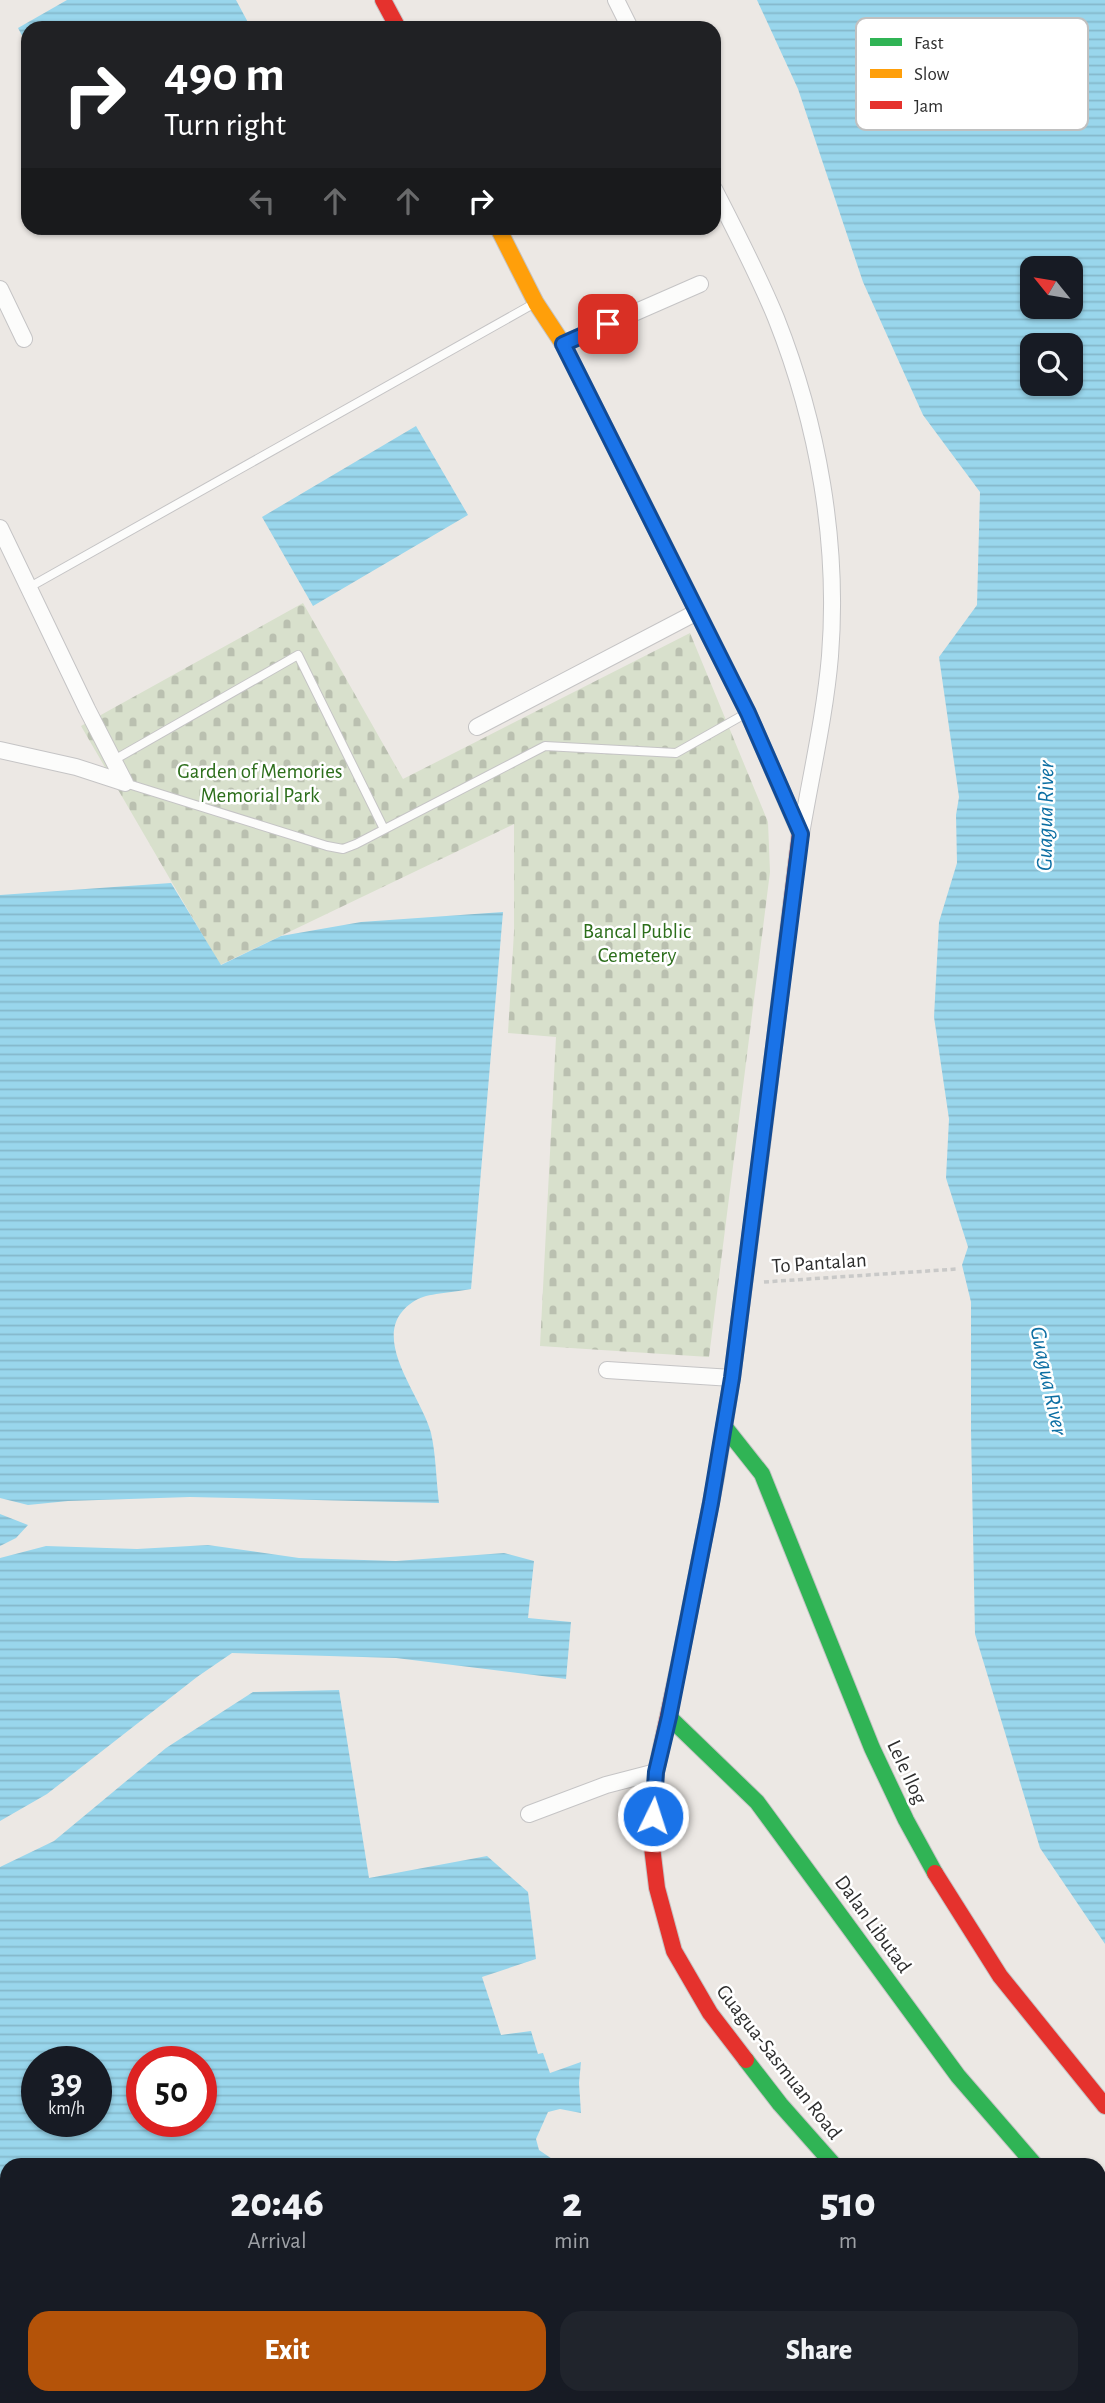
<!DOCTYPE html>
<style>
body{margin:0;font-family:"Alegreya Sans",sans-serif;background:#20242c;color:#f1f3f6;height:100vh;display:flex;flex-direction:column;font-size:26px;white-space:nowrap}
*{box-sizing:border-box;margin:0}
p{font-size:23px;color:#9ea1a6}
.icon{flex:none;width:38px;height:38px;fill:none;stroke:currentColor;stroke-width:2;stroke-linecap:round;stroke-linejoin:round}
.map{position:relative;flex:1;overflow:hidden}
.side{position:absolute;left:0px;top:2158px;width:1106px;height:247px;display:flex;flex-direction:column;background:#171b24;border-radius:21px 21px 0 0;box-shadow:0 2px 5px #0004}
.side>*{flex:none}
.guide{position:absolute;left:21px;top:21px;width:700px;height:214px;border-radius:21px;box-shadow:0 2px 5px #0004;background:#202124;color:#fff;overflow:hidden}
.needle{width:46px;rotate:300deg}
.buttons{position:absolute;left:1020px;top:256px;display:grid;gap:14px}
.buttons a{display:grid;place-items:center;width:63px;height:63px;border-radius:14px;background:#171b24;box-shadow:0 2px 5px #0004;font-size:35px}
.speed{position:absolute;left:21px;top:2046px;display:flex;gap:14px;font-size:35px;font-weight:700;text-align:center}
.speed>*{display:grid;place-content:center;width:91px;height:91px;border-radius:50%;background:#171b24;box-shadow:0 2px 5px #0004;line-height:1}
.speed small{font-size:18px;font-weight:400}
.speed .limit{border:10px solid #d22;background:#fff;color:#111}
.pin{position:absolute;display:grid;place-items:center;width:60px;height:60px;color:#fff;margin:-30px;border-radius:14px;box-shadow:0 4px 10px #0006}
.me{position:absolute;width:77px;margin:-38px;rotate:4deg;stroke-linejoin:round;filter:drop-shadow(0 0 5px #0008)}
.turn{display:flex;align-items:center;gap:24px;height:147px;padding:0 28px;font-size:32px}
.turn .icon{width:91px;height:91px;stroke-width:2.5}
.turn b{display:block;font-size:49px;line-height:60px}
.lanes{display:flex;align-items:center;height:66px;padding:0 28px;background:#0003;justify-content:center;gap:35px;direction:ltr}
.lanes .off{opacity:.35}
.eta{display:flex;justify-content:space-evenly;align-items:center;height:119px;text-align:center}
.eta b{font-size:42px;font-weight:800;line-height:49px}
.action{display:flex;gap:14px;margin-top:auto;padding:14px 28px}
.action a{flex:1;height:80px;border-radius:21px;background:#b45309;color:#fff;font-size:28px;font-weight:800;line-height:80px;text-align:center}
.action a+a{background:#20242c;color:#f1f3f6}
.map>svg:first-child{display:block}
.cemetery{fill:url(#cemetery-stones)}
.water{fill:url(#water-rules);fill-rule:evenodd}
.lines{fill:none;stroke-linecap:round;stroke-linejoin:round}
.lane-casing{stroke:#c5c4c5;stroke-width:10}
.street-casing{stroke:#c5c4c5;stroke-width:18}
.fast-casing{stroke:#c5c4c5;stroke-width:18}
.slow-casing{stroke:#c5c4c5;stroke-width:18}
.jam-casing{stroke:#c5c4c5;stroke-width:18}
.path{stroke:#c9c9c8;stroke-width:3.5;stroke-dasharray:5 3.5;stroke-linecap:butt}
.lane{stroke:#fcfcfb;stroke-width:8}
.street{stroke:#fcfcfb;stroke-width:16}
.fast{stroke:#30b455;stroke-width:16}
.slow{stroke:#ff9f0a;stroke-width:16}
.jam{stroke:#e5322d;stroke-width:16}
.route-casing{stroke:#114b97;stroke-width:18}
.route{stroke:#1a73e8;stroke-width:12}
.labels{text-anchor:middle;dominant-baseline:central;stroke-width:5;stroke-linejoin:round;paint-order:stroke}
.park-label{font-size:21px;fill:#2c6e1b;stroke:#fff}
.street-label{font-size:21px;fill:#2e2e2e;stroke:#fff}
.water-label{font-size:23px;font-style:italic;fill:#0d6fa3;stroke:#fff}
.key{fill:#fff;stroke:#c0c0c0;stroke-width:2}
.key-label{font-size:19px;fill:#2e2e2e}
</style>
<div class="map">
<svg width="1105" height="2403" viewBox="0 0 1105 2403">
<defs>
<pattern id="cemetery-stones" width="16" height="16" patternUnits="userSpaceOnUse" patternTransform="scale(1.75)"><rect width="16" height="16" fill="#d8e0cc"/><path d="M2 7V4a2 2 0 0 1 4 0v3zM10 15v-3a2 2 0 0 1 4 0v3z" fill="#bac0b0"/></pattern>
<pattern id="water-rules" width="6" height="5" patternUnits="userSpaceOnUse" patternTransform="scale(1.75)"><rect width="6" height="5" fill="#99d6ec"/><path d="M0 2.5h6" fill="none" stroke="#84b8cb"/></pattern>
</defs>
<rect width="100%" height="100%" fill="#ece8e4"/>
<!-- cemetery -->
<path class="cemetery" d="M303 603 403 779 690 633 768 822 770 872 709 1357 540 1346 556 1037 508 1033 514 932V824L220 965 81 726Z"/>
<!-- water -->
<path class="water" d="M67 0H236L251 28H28V47L18 28Z
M757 0H1105V1944L1040 1848 975 1634 971 1431V1302L962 1265 968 1247 946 1178 949 1119 934 1017 939 922 957 863 956 815 959 797 939 657 977 605 980 492 923 415 863 282 798 89ZM1032 268H1071V306H1032ZM1032 345H1071V383H1032Z
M416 426 468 515 313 606 262 517Z
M171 883 221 965 281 936 361 922 503 912 471 1289C457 1292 430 1293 418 1299 361 1330 421 1393 431 1433 436 1455 436 1480 439 1503L190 1497 68 1501 28 1505 0 1498V895Z
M0 1514 28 1525 16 1538 0 1546Z
M208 1545 299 1558 396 1561 504 1553 534 1561 528 1618 571 1622 566 1679 396 1658 232 1653 197 1677 47 1794 0 1821V1558L46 1546 137 1549Z
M339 1690 369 1878 487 1856 528 1892 536 1959 482 1977 501 2035 531 2031 538 2054 543 2053 550 2073 581 2062 579 2083 581 2113 560 2109 548 2112 536 2139 539 2150 561 2165H7V2398H490L483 2403H0V1867L54 1841 166 1748 253 1692ZM37 2062H96V2121H37ZM142 2062H201V2121H142Z
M541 2398H761L768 2403H534Z"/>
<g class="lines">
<!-- lane casing -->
<g class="lane-casing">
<path id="lane" d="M28 588 535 303
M114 760 298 655 384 829
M125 783 327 846 343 849 356 844 545 746 676 753 745 714"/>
</g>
<!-- street casing -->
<g class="street-casing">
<path id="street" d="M616 0 630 28
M714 189C736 232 758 274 776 318 818 424 839 542 830 656 825 715 811 775 801 834
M0 289 24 339
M563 344 700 284
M0 528 87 709 125 783 76 767 0 750
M477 727 697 612
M607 1370 732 1378
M529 1814 606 1785 656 1772"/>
</g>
<!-- fast casing -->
<g class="fast-casing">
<path id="fast" d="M631 479 748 713 800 833
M724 1426 762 1474 872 1748 906 1820 935 1873
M669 1717 757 1802 958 2076 1035 2165
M746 2060 780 2104 834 2165
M1099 2235 1105 2242
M1053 2398 1057 2403"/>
</g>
<!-- slow casing -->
<g class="slow-casing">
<path id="slow" d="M498 228 536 303 563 344 631 479
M680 1660 716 1477 732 1378 763 1137"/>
</g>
<!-- jam casing -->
<g class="jam-casing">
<path id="jam" d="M383 0 398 28
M763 1137 800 833
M680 1660 656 1772 651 1839 657 1888 674 1951 710 2013 746 2060
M935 1873 1000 1976 1105 2106"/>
</g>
<!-- path -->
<path class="path" d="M764 1282 957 1269"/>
<!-- lane -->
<use href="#lane" class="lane"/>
<!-- street -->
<use href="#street" class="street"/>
<!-- fast -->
<use href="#fast" class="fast"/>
<!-- slow -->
<use href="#slow" class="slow"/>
<!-- jam -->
<use href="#jam" class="jam"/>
</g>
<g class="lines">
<!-- route casing -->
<g class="route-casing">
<path id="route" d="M608 324 563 344 748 713 801 834 732 1378 711 1503 669 1717 656 1772 653 1816"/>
</g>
<!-- route -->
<use href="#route" class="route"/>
</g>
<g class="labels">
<!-- park labels -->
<g class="park-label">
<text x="260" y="771">Garden of Memories<tspan x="260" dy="24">Memorial Park</tspan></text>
<text x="637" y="931">Bancal Public<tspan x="637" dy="24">Cemetery</tspan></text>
</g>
<!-- street labels -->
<g class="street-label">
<text transform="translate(819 1263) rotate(-4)">To Pantalan</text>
<text transform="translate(907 1772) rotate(65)">Lele Ilog</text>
<text transform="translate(873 1924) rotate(54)">Dalan Libutad</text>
<text transform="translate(779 2062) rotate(52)">Guagua-Sasmuan Road</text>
</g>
<!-- water labels -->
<g class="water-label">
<text transform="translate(1046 816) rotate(-89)">Guagua River</text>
<text transform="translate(1048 1381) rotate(78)">Guagua River</text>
</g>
</g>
<!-- legend -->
<rect x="856" y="18" width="232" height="112" rx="10" class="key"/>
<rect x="870" y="38" width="32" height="8" fill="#30b455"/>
<rect x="870" y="69" width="32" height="9" fill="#ff9f0a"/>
<rect x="870" y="101" width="32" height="8" fill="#e5322d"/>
<g class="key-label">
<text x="914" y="49">Fast</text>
<text x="914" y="80">Slow</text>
<text x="914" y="112">Jam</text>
</g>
</svg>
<div class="buttons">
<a><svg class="needle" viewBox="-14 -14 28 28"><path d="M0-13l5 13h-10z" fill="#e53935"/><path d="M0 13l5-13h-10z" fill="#9ea1a6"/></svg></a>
<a><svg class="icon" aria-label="search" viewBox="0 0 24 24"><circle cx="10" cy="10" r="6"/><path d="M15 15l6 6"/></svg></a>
</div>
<div class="speed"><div>39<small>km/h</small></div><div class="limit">50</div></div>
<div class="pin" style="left:608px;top:324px;background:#d93025"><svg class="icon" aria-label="arrive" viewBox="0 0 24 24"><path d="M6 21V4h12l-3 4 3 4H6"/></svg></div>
<svg class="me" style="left:653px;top:1816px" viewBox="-20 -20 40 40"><circle r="17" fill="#1a73e8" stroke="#fff" stroke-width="3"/><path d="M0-11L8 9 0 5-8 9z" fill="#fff"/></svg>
<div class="guide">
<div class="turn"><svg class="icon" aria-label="right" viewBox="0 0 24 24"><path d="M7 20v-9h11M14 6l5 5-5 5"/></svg><div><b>490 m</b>Turn right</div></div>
<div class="lanes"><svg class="icon off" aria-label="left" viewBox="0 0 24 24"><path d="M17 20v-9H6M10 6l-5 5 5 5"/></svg><svg class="icon off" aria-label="ahead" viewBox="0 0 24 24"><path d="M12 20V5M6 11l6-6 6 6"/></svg><svg class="icon off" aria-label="ahead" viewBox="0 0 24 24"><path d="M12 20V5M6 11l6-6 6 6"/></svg><svg class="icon" aria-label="right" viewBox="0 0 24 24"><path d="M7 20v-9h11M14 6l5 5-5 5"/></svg></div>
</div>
<section class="side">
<div class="eta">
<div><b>20:46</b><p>Arrival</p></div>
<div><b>2</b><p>min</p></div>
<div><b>510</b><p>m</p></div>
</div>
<div class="action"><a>Exit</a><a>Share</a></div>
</section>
</div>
